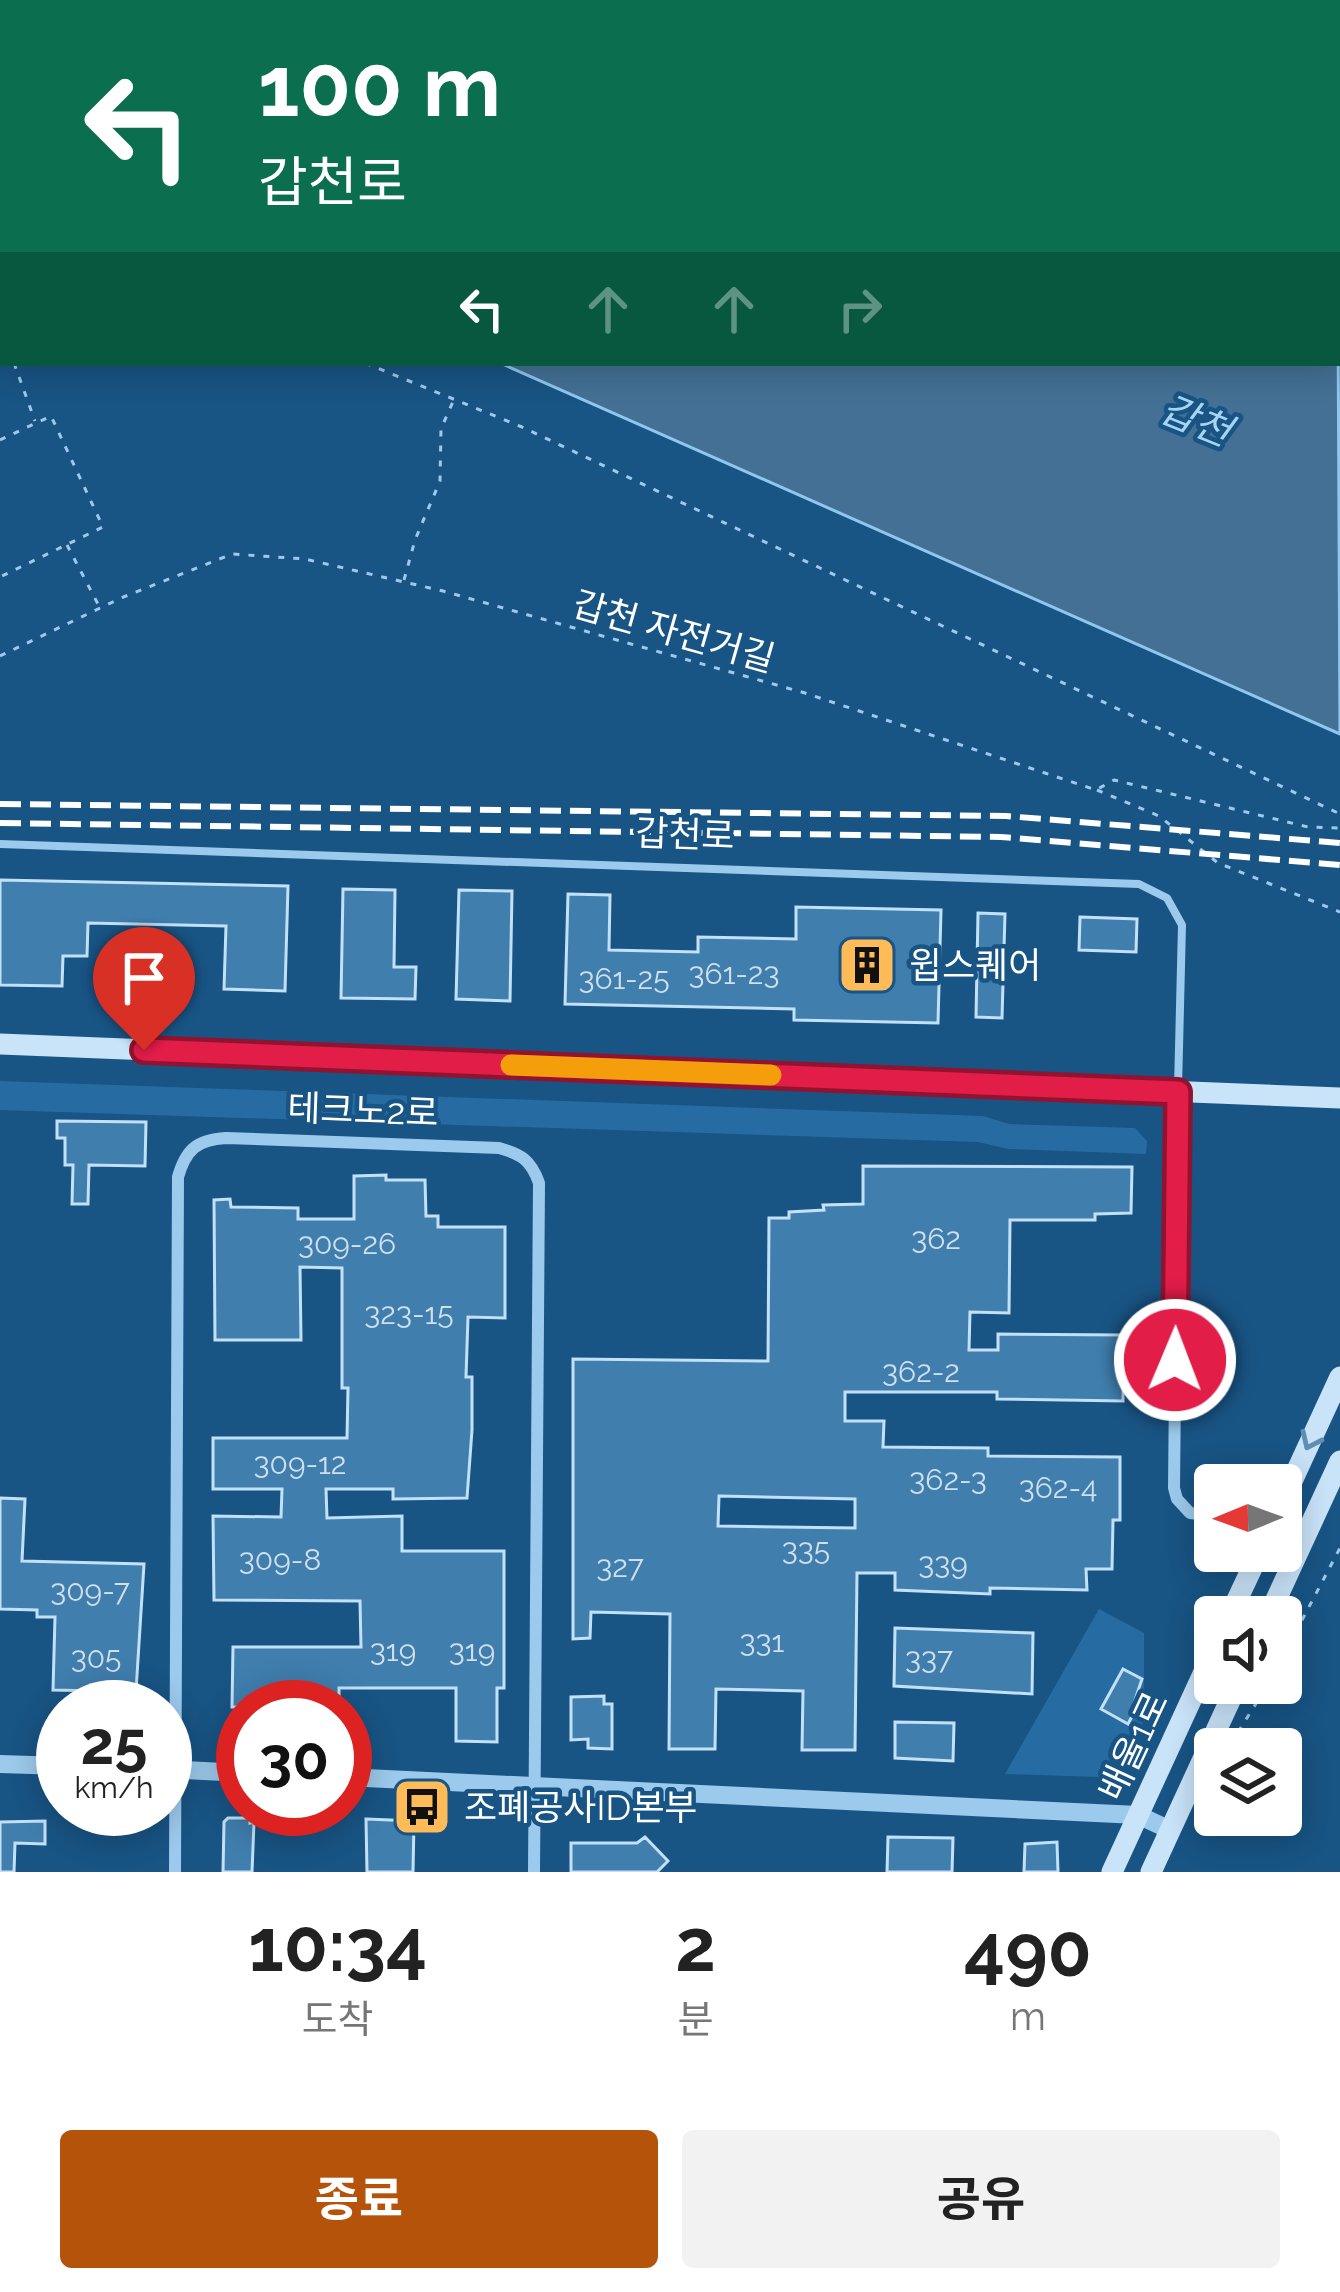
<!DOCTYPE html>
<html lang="ko">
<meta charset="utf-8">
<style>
body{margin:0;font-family:Raleway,"Noto Sans KR",sans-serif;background:#f2f2f2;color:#222;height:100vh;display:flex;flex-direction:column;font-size:45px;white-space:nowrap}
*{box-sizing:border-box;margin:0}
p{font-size:39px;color:#767676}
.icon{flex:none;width:66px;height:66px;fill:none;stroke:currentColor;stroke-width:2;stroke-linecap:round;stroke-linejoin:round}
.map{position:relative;height:1872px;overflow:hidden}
.drawer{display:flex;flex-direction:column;background:#fff;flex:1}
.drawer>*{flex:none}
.top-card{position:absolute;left:0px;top:0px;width:1341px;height:366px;box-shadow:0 6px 30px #0003;background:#0b6e4f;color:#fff;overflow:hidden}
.needle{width:78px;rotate:269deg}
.buttons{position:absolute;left:1194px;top:1464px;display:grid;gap:24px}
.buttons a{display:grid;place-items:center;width:108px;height:108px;border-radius:12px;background:#fff;box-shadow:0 6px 30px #0003;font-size:60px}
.speed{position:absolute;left:36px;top:1680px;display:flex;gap:24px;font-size:60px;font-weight:700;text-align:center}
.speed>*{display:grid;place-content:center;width:156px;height:156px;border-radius:50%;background:#fff;box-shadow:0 6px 30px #0003;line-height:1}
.speed small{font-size:30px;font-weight:400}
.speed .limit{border:18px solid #d22;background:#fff;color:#111}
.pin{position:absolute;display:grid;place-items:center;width:102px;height:102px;color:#fff;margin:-123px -51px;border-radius:50% 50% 50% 0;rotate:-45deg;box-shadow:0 0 12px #0007}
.pin .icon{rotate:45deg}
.me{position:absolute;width:132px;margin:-66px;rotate:1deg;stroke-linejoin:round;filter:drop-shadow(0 0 9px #0008)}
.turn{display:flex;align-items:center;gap:42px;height:252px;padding:0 60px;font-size:54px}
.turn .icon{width:156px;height:156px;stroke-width:2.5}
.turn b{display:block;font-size:84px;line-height:102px}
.lanes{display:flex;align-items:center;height:114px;padding:0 60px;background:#0003;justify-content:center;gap:60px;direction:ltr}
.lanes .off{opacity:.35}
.eta{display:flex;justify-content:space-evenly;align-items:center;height:204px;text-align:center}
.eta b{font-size:72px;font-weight:700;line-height:84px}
.cta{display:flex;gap:24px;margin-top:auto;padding:24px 60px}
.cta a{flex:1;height:138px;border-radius:12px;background:#b45309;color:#fff;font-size:48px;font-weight:700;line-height:138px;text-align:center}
.cta a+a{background:#f2f2f2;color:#222}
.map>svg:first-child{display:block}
.green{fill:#266ca2}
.water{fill:#437094;stroke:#8fc7ef;stroke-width:3}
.building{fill:#407eae;stroke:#c2e1f9;stroke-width:3;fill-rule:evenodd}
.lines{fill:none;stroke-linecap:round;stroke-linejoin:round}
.path{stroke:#9ccaec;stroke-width:3;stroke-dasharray:6 9;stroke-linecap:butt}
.service{stroke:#9ccaec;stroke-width:8}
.minor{stroke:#9ccaec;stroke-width:12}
.tertiary{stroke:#9ccaec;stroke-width:18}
.secondary{stroke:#c9e3f9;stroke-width:21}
.rail{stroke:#fff;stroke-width:6;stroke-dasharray:21 9;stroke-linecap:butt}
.oneway{stroke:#5f8db3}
.route-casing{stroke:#92132f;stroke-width:30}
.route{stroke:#e11d48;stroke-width:21}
.slow{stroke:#f59e0b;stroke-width:21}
.labels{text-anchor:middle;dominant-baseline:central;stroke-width:9;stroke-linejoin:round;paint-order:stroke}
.number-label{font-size:30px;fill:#cfdfeb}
.street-label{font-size:36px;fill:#fff;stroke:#185484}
.poi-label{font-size:36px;fill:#fff;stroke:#185484;text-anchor:start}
.water-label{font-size:39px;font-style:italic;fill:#a8d4f4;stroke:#185484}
</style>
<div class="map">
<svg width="1340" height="1872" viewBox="0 0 1340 1872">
<rect width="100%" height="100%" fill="#185484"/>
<!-- green -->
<path class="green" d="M0 1081 983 1116 1009 1124 1135 1128 1147 1141 1146 1154 1008 1149 978 1142 0 1110Z
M1099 1609 1144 1633V1721L1127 1762 1099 1777 1005 1774Z"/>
<!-- water -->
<path class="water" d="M0 0H672L678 3H3V248Z
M1338 311 1340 734 500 363H1338Z"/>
<!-- building -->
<path class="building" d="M0 880 288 886 285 991 224 989 226 926 88 923 87 956H63L62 986 0 985Z
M343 889 395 890 394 967H416L415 999 341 998Z
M459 890 512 891 510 1001 456 999Z
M568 894 610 895 609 950 698 952V937L796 939V907L941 910 938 1023 794 1020V1009L565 1004Z
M978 913 1005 914 1002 1018 976 1017Z
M1080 917 1137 919 1136 952 1079 950Z
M57 1121 146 1122 145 1166 89 1165 88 1204H72L73 1165H65V1138H57Z
M863 1166 1132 1167 1131 1213 1095 1214V1220H1010L1009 1313 970 1312 969 1350H998V1334L1124 1335 1123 1401 997 1399V1392H845V1421H884L883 1447 988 1448V1456L1120 1457V1520H1113L1112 1569H1086L1087 1590 990 1588V1594L895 1590V1573H857L855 1750H802L803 1691 716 1689 715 1749H669L670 1614 591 1612 590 1638 573 1639V1359L768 1361 769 1218H789V1212L824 1210 823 1205 863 1204ZM719 1496 855 1499V1528L718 1526Z
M386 1175V1180H425L426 1216H438V1227H505V1318L468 1317 466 1377H472V1430L467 1498 393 1499V1489H326L327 1518 402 1516V1551H504V1688H497V1742L456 1741V1688H339V1707H232L233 1647H361L360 1601 214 1600 213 1516 281 1517 282 1489H213V1438H347L348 1388H342V1268L300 1267 301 1340H215L214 1200 230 1199 231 1207 298 1208V1219H354V1176Z
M0 1498 25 1499 22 1561 144 1564 135 1707H98L99 1691 53 1690 55 1617H37V1610L0 1609Z
M895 1628 1033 1633 1032 1694 894 1686Z
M1123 1669 1142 1679 1134 1703 1138 1705 1128 1724 1101 1709Z
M604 1696V1704H612V1749L588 1748V1739L571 1740V1697Z
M895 1722 954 1723 953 1761 895 1758Z
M228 1818H250V1823L254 1822 252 1872H223L224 1822Z
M366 1819 414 1821 413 1872H367Z
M45 1821V1844L15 1843 14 1872H0V1822Z
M645 1837 668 1861 657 1872H571V1843H637Z
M888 1837 953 1838 952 1872H887Z
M1057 1842 1058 1872H1024L1025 1844Z"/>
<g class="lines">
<!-- path -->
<path class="path" d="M728 0 734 3
M1338 283 1340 284
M2 308 3 314
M14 363 35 421
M365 363 522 427 1340 814
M0 440 51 416 103 527 0 577
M67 545 99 606
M404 580 415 540 440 481 441 429 455 397
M0 656 121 598 232 554 305 559 443 591 805 693 1096 790 1114 780 1308 827 1340 828
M1097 790 1159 816 1218 863 1340 912
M1281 1660 1340 1548
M1238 1732 1269 1683"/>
<!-- service -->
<path class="service" d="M0 844 1139 884 1167 898 1182 925 1178 1089"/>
<!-- minor -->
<path class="minor" d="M1178 1092 1174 1488 1177 1499 1190 1513 1215 1516
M175 1872 178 1177C186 1149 197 1140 226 1138L499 1148C521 1154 531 1160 539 1183L534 1872"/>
<!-- tertiary -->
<path class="tertiary" d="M0 1764 63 1766
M165 1769 243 1773
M345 1777 1138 1815 1170 1830"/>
<!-- secondary -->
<path class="secondary" d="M0 1044 1340 1098
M1281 1505 1340 1377
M1229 1617 1260 1551
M1268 1617 1340 1461
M1112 1872 1215 1648
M1151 1872 1238 1683"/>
<!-- rail -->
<path class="rail" d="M0 804 1006 816 1340 843
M0 823 1001 837 1340 865"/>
</g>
<!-- one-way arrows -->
<defs><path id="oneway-chevron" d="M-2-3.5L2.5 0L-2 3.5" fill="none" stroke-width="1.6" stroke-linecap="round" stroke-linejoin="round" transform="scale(3)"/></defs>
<use class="oneway" href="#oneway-chevron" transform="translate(1310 1441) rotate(115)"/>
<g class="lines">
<!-- route casing -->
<g class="route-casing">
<path id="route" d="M144 1050 1178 1092 1175 1360"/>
</g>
<!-- route -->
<use href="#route" class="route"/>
<!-- slow -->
<path class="slow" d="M511 1065 771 1075"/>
</g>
<!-- icons -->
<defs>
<g id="building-square" transform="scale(3)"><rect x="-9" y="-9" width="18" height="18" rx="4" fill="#ffbb58" stroke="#185484"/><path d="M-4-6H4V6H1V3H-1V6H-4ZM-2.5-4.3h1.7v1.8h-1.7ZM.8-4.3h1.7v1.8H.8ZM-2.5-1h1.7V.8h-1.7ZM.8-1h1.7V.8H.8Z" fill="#111"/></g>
<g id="bus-square" transform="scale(3)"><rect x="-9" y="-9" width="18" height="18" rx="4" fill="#ffbb58" stroke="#185484"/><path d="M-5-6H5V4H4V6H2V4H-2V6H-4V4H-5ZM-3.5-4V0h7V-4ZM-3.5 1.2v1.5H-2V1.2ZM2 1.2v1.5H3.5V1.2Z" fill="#111"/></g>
</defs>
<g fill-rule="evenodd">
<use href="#building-square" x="867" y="965"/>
<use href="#bus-square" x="422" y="1807"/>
</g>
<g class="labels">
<!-- number labels -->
<g class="number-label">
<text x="734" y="973">361-23</text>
<text x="624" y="978">361-25</text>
<text x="936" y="1238">362</text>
<text x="347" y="1243">309-26</text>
<text x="409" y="1313">323-15</text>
<text x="921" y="1371">362-2</text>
<text x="300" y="1463">309-12</text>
<text x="948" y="1479">362-3</text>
<text x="1058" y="1487">362-4</text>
<text x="806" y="1549">335</text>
<text x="280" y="1559">309-8</text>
<text x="943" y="1563">339</text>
<text x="620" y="1566">327</text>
<text x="90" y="1590">309-7</text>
<text x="762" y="1641">331</text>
<text x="393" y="1650">319</text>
<text x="472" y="1650">319</text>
<text x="96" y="1657">305</text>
<text x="929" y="1658">337</text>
</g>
<!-- street labels -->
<g class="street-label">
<text transform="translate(674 631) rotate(16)">갑천 자전거길</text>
<text transform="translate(685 834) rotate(2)">갑천로</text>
<text transform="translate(363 1110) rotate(2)">테크노2로</text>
<text transform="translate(1133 1746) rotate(-65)">배울1로</text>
</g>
<!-- poi labels -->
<g class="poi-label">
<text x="909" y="965">윕스퀘어</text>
<text x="464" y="1807">조폐공사ID본부</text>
</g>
<!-- water labels -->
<g class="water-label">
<text transform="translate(1196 420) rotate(22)">갑천</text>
</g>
</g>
</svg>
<div class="buttons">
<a><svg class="needle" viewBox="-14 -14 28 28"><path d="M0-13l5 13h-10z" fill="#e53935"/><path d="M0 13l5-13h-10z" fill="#767676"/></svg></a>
<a><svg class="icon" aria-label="sound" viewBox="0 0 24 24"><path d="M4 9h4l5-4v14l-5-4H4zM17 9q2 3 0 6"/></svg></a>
<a><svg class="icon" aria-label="layers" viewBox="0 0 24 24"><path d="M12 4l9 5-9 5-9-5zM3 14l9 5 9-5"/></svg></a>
</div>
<div class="speed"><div>25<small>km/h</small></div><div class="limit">30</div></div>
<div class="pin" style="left:144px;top:1050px;background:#d93025"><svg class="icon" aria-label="arrive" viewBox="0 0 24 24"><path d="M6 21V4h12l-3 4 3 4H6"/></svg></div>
<svg class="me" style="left:1175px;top:1360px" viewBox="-20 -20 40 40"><circle r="17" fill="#e11d48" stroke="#fff" stroke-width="3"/><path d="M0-11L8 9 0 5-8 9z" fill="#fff"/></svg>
<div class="top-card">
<div class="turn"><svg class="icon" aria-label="left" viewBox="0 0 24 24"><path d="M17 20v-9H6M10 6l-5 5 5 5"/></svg><div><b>100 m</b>갑천로</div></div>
<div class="lanes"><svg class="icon" aria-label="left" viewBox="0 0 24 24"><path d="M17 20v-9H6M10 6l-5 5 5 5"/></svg><svg class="icon off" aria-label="ahead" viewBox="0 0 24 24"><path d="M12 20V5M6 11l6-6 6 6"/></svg><svg class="icon off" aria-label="ahead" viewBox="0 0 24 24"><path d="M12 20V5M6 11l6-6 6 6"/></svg><svg class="icon off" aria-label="right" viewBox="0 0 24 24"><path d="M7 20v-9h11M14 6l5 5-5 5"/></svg></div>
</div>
</div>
<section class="drawer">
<div class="eta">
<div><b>10:34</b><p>도착</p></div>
<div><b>2</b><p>분</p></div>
<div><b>490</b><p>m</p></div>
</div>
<div class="cta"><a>종료</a><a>공유</a></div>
</section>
